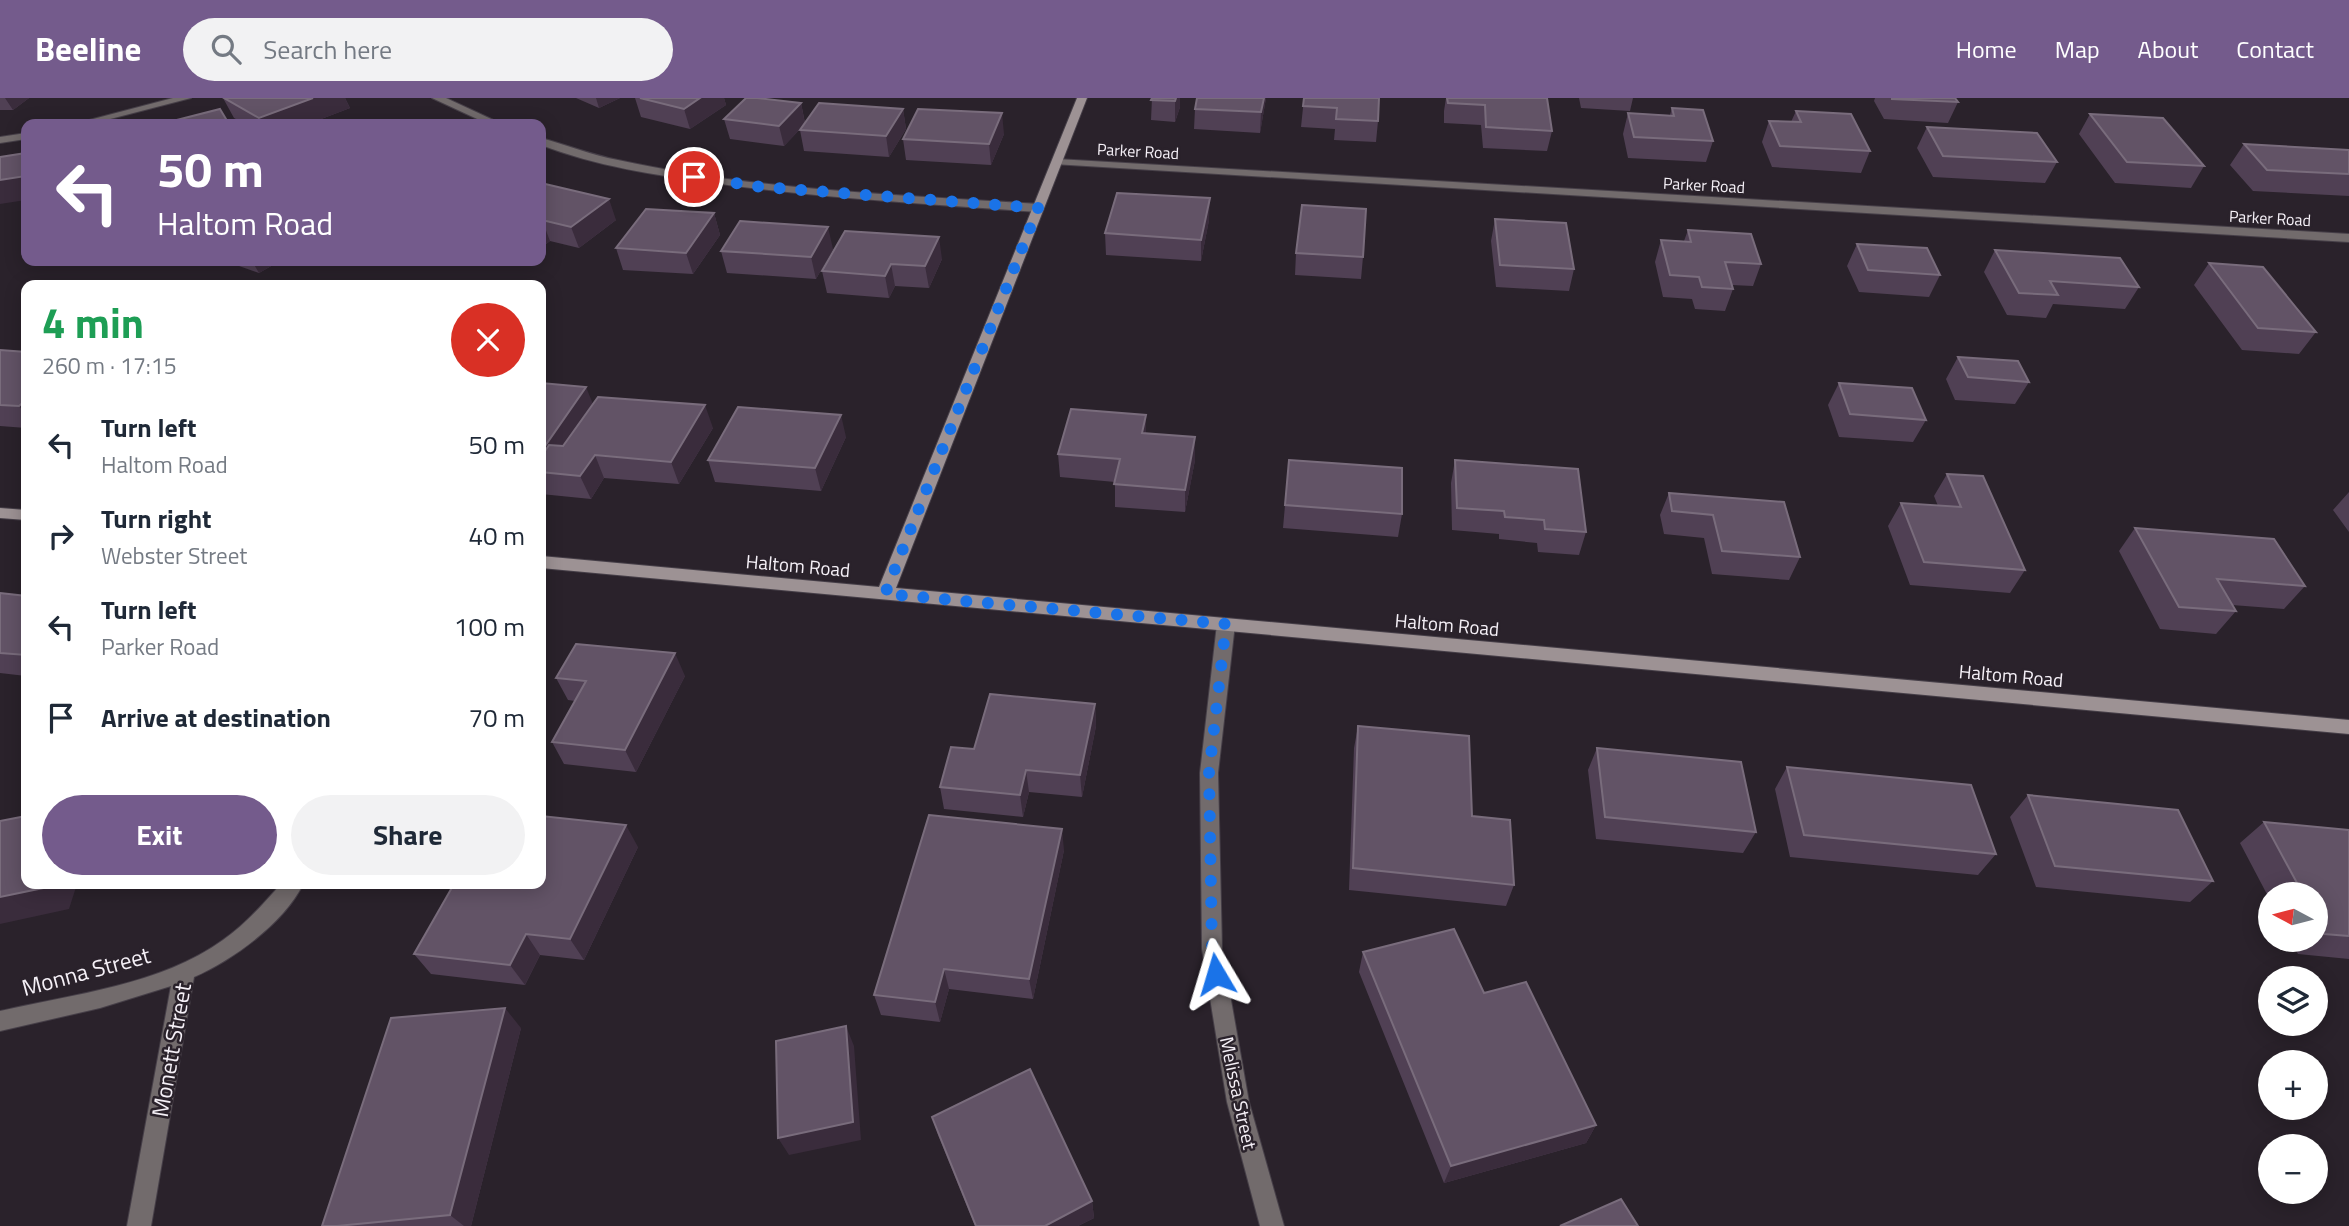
<!DOCTYPE html>
<meta charset="utf-8">
<style>
body{margin:0;font-family:"Titillium Web",sans-serif;background:#f2f2f3;color:#1f2937;height:100vh;display:flex;flex-direction:column;font-size:26px;white-space:nowrap}
*{box-sizing:border-box;margin:0}
p{font-size:23px;color:#747a83}
.icon{flex:none;width:38px;height:38px;fill:none;stroke:currentColor;stroke-width:2;stroke-linecap:round;stroke-linejoin:round}
.map{position:relative;flex:1;overflow:hidden}
.drawer{position:absolute;left:21px;top:182px;width:525px;height:609px;display:flex;flex-direction:column;background:#fff;border-radius:14px;box-shadow:0 4px 18px #0003}
.drawer>*{flex:none}
.hud{position:absolute;left:21px;top:21px;width:525px;height:147px;border-radius:14px;box-shadow:0 4px 18px #0003;background:#745b8c;color:#fff;overflow:hidden}
.needle{width:46px;rotate:277deg}
.controls{position:absolute;left:2258px;top:784px;display:grid;gap:14px}
.controls a{display:grid;place-items:center;width:70px;height:70px;border-radius:50%;background:#fff;box-shadow:0 4px 18px #0003;font-size:35px}
.pin{position:absolute;display:grid;place-items:center;width:60px;height:60px;color:#fff;margin:-30px;border:4px solid #fff;border-radius:50%;box-shadow:0 2px 7px #0007}
.me{position:absolute;width:77px;margin:-38px;rotate:353deg;stroke-linejoin:round;filter:drop-shadow(0 0 5px #0008)}
.turn{display:flex;align-items:center;gap:24px;height:147px;padding:0 21px;font-size:32px}
.turn .icon{width:91px;height:91px;stroke-width:2.5}
.turn b{display:block;font-size:49px;line-height:60px}
.round{display:grid;place-items:center;flex:none;width:74px;height:74px;border-radius:37px;background:#f2f2f3}
.head{display:flex;align-items:center;justify-content:space-between;height:119px;padding:0 21px}
h1{font-size:42px;font-weight:700;line-height:52px;color:#1e9e55}
.action{display:flex;gap:14px;margin-top:auto;padding:14px 21px}
.action a{flex:1;height:80px;border-radius:42px;background:#745b8c;color:#fff;font-size:28px;font-weight:700;line-height:80px;text-align:center}
.action a+a{background:#f2f2f3;color:#1f2937}
ul{padding:0;list-style:none}
li{display:flex;align-items:center;gap:21px;height:91px;padding:0 21px}
li div{flex:1}
li b{display:block;font-size:26px}
li em{font-style:normal}
header{display:flex;align-items:center;gap:42px;box-sizing:border-box;height:98px;padding:0 35px;background:#745b8c;color:#fff}
header strong{font-size:33px}
nav{display:flex;gap:38px;margin-inline-start:auto;font-size:24px}
.search{width:490px;height:63px;background:#f2f2f3;display:flex;align-items:center;gap:18px;box-sizing:border-box;padding:0 24px;border-radius:38px;color:#747a83;font-size:26px}
.map>svg:first-child{display:block}
.lines{fill:none;stroke-linecap:round;stroke-linejoin:round}
.street-casing{stroke:#463f48;stroke-width:2}
.secondary-casing{stroke:#463f48;stroke-width:2}
.street{fill:#726b6c;fill-rule:evenodd}
.secondary{fill:#9d9294;fill-rule:evenodd}
.wall{fill:#504054}
.shaded-wall{fill:#3a2c3c}
.building{fill:#625366;stroke:#796c7c;stroke-width:2}
.route{stroke:#1a73e8;stroke-width:12;stroke-dasharray:0 21.6}
.labels{text-anchor:middle;dominant-baseline:central;stroke-width:5;stroke-linejoin:round;paint-order:stroke}
.far-street-label{font-size:16px;fill:#f5f0f7;stroke:#2a222b}
.street-label{font-size:19px;fill:#f5f0f7;stroke:#2a222b}
.near-street-label{font-size:23px;fill:#f5f0f7;stroke:#2a222b}
</style>
<header>
<strong>Beeline</strong>
<div class="search"><svg class="icon" aria-label="search" viewBox="0 0 24 24"><circle cx="10" cy="10" r="6"/><path d="M15 15l6 6"/></svg>Search here</div>
<nav><a>Home</a><a>Map</a><a>About</a><a>Contact</a></nav>
</header>
<div class="map">
<svg width="2349" height="1128" viewBox="0 0 2349 1128">
<rect width="100%" height="100%" fill="#2a222b"/>
<g class="lines">
<!-- street casing -->
<g class="street-casing">
<path id="street" d="M173 0H191L91 26H74Z
M432 0H446L502 26H488Z
M26 35V41L0 45V39Z
M541 40C567 47 591 57 618 62 755 92 898 97 1038 106L1044 110 1038 114C929 106 821 100 713 85 654 77 596 68 541 47Z
M1057 61 2349 136V144L1053 66V62Z
M1226 520 1235 526 1218 675 1222 851 1249 1004 1284 1128H1260L1227 1004 1202 851 1200 675 1217 526Z
M281 786H303C285 824 233 862 194 879L151 1128H127L171 888 100 910 0 933V913C74 896 161 887 223 842 246 826 263 806 281 786Z"/>
</g>
<!-- secondary casing -->
<g class="secondary-casing">
<path id="secondary" d="M1077 0H1087L896 490 2349 622V636L541 470V458L879 489Z
M0 410 26 412V422L0 420Z"/>
</g>
<!-- street -->
<use href="#street" class="street"/>
<!-- secondary -->
<use href="#secondary" class="secondary"/>
</g>
<!-- wall -->
<path class="wall" d="M0 0H29L13 12H0Z
M223 0H345L350 10 316 23 322 26H245L234 20Z
M576 0H620L599 10Z
M635 0H724L726 7 690 31 641 19Z
M1152 0H1180V9L1175 24 1151 22Z
M1197 0H1266L1260 35 1194 31 1195 11Z
M1304 0 1378 23 1376 44 1334 42 1335 31 1301 29Z
M1446 0H1547L1552 33 1547 53 1483 50 1481 27 1444 25V13Z
M1579 0H1633L1630 13 1581 10Z
M1875 0H1955L1958 4 1948 25 1884 21 1874 3Z
M801 5 805 25 903 11 906 31 889 59 804 53 800 32 802 29 784 48 730 41 724 21Z
M1672 10 1713 43 1706 64 1628 60 1623 36 1628 15 1670 17Z
M1796 13 1870 53 1861 75 1772 69 1762 44 1769 23 1791 24Z
M2090 16 2204 68 2191 90 2115 85 2079 36Z
M1927 29 2057 64 2045 85 1933 79 1917 50Z
M1004 36 991 67 906 62 903 41Z
M2244 46 2349 52V98L2253 93 2230 67Z
M541 85 616 122 579 150 550 143 541 150Z
M714 115 720 137 693 176 623 172 616 150Z
M1495 121 1574 171 1569 193 1496 189 1491 143Z
M1209 122 1201 163 1106 157 1105 135Z
M1688 132 1761 166 1753 188 1732 187 1733 191 1725 213 1695 211 1692 201 1663 199 1655 164 1661 142 1684 143Z
M1857 146 1940 177 1929 199 1859 194 1847 168Z
M833 151 816 181 727 175 721 153Z
M1995 152 2139 189 2125 211 2053 206 2046 220 2007 217 1984 174Z
M1296 155 1363 159 1361 181 1295 177Z
M942 161 929 190 895 188 889 200 827 195 822 173Z
M225 163H280L259 175Z
M2209 165 2316 234 2299 256 2242 252 2194 187Z
M0 252 26 254V330L0 328Z
M1958 259 2029 284 2015 306 1955 302 1946 281Z
M541 285 593 306 713 330 679 386 604 380 591 401 541 396Z
M1839 285 1926 322 1913 344 1839 339 1828 307Z
M1146 317V335L1195 339V362L1185 414 1115 409V384L1060 379 1058 356Z
M846 339 821 393 715 384 708 362Z
M1289 362 1402 416 1398 439 1283 430Z
M1455 362 1586 434 1579 457 1538 454 1537 445 1499 441V436L1452 432 1451 385Z
M1947 376 2025 472 2010 495 1910 487 1888 428 1901 405 1938 408 1934 398Z
M2349 394V434L2333 412Z
M1669 395 1800 459 1789 482 1712 476 1704 440 1664 436 1660 417Z
M2135 430 2305 488 2284 511 2232 507 2236 513 2216 536 2160 531 2119 453Z
M0 495 26 498V578L0 575Z
M685 578 636 674 564 666 552 644 575 603 568 602 556 580Z
M1095 606 1096 628 1082 699 1029 694 1023 719 944 711 940 689 974 651Z
M1358 628 1472 718 1514 787 1506 808 1349 792 1354 650Z
M1597 650 1756 734 1743 755 1596 741 1588 672Z
M1787 669 1996 756 1978 777 1790 759 1775 691Z
M2028 697 2213 783 2190 804 2036 789 2010 719Z
M2264 724 2349 732V861L2298 856 2290 842H2315V796H2270V802L2240 745Z
M638 749 584 862 540 857 525 887 431 876 414 856Z
M1064 752 1033 901 949 891 940 924 881 917 874 897Z
M1363 854 1596 1027 1586 1045 1444 1085 1359 874Z
M521 930 471 1128H322Z
M932 1019 1092 1103 1094 1120 1078 1128H975L938 1037Z"/>
<!-- shaded-wall -->
<path class="shaded-wall" d="M5 0H29L13 12Z
M313 0H345L350 10 308 26H262L259 20Z
M596 0H620L599 10Z
M700 0H724L726 7 690 31 684 11Z
M1176 0H1180V9L1175 24V3Z
M1264 0H1266L1260 35 1261 14Z
M801 5 805 26 784 48 779 28Z
M903 11 906 31 889 59 886 38Z
M1002 15 1004 36 991 67 989 46Z
M26 78V102L0 106V82Z
M1210 100 1209 122 1201 163V142Z
M609 101 616 122 579 150 571 129Z
M714 115 720 137 693 176 686 155Z
M541 122H542L550 143 541 150Z
M828 129 833 151 816 181 811 159Z
M939 139 942 161 929 190 925 168Z
M252 163H280L259 175Z
M891 166 895 188 889 200 885 178Z
M586 289 595 311 555 370 545 348Z
M26 302V317L19 308Z
M705 307 713 330 679 386 671 364Z
M841 317 846 339 821 393 815 370Z
M1146 317V340L1142 335Z
M1195 339V362L1185 414V392Z
M595 357 604 380 591 401 580 378Z
M675 555 685 578 636 674 625 652Z
M1095 606 1096 628 1082 699 1080 677Z
M1026 672 1029 694 1023 719 1020 697Z
M626 727 638 749 584 862 570 841Z
M1062 731 1064 752 1033 901 1029 881Z
M45 786H77L69 811 0 826V799Z
M526 836 540 857 525 887 510 867Z
M944 871 949 891 940 924 935 904Z
M505 910 521 930 471 1128H464L450 1117Z
M846 928 854 948 861 1042 789 1057 778 1040Z
M1596 1027 1586 1045 1444 1085 1451 1068Z
M1092 1103 1094 1120 1078 1128H1045Z"/>
<!-- building -->
<path class="building" d="M224 0H313L259 20Z
M640 0H700L684 11Z
M746 0H757L801 5 779 28 724 21Z
M1152 0H1176L1175 3 1151 2Z
M1197 0H1264L1261 14 1195 11Z
M1304 0H1379L1378 23 1336 21 1337 10 1303 8Z
M1447 0H1547L1552 33 1486 29 1485 7 1448 5Z
M1892 0H1955L1958 4 1892 1Z
M819 5 903 11 886 38 800 32Z
M1672 10 1703 12 1713 43 1634 39 1628 15 1674 18Z
M220 11 229 26H161Z
M918 11 1002 15 989 46 903 41Z
M1796 13 1851 16 1870 53 1780 48 1769 23 1801 24Z
M2090 16 2163 20 2204 68 2127 64Z
M315 23 322 26H307Z
M1927 29 2037 35 2057 64 1943 58Z
M2244 46 2349 52V76L2267 72Z
M26 55V78L0 82V59Z
M541 85 609 101 571 129 542 122H541Z
M1117 95 1210 100 1201 142 1105 135Z
M1302 107 1366 111 1363 159 1296 155Z
M646 111 714 115 686 155 616 150Z
M1495 121 1566 125 1574 171 1500 167Z
M740 123 828 129 811 159 721 153Z
M1688 132 1751 136 1761 166 1725 164 1733 191 1702 189 1699 179 1670 177 1661 142 1691 144Z
M845 133 939 139 925 168 891 166 885 178 822 173Z
M1857 146 1927 150 1940 177 1868 172Z
M1995 152 2120 160 2139 189 2050 183 2058 197 2019 195Z
M2209 165 2263 169 2316 234 2258 230Z
M0 252 26 254V302L19 308 0 307Z
M1958 259 2018 263 2029 284 1968 279Z
M541 285 586 289 545 348 541 347Z
M1839 285 1912 290 1926 322 1850 316Z
M598 299 705 307 671 364 595 357 580 378 541 374V359L549 347 563 348Z
M738 309 841 317 815 370 708 362Z
M1071 311 1146 317 1142 335 1195 339 1185 392 1114 386 1120 361 1058 356Z
M1289 362 1402 370V416L1285 407Z
M1455 362 1578 371 1586 434 1545 431 1544 422 1505 419 1504 413 1457 410Z
M1947 376 1983 378 2025 472 1924 464 1901 405 1961 409Z
M1669 395 1784 404 1800 459 1722 453 1713 417 1672 413Z
M2135 430 2274 441 2305 488 2217 481 2236 513 2179 509Z
M0 495 26 498V557L0 555Z
M576 546 675 555 625 652 552 644 586 583 556 580Z
M990 596 1095 606 1080 677 1026 672 1020 697 940 689 951 649 974 651Z
M1358 628 1469 638 1472 718 1510 722 1514 787 1353 770Z
M1597 650 1741 664 1756 734 1605 719Z
M1787 669 1971 687 1996 756 1804 737Z
M2028 697 2178 712 2213 783 2055 768Z
M929 717 1062 731 1029 881 944 871 935 904 874 897Z
M26 718V786H45L43 790 0 799V723Z
M541 718 626 727 570 841 526 836 510 867 414 856 454 786H541Z
M2264 724 2349 732V838L2324 836 2315 819V796H2303Z
M1454 831 1484 895 1526 884 1596 1027 1451 1068 1363 854Z
M505 910 450 1117 337 1128H322L391 920Z
M846 928 853 1024 778 1040 776 943Z
M1030 971 1092 1103 1045 1128H976L932 1019Z
M1621 1101 1638 1128H1560Z"/>
<g class="lines">
<!-- route -->
<path class="route" d="M694 79 762 89 1038 110 885 496 1226 526 1209 675 1212 851 1216 876"/>
</g>
<g class="labels">
<!-- far-street labels -->
<g class="far-street-label">
<text transform="translate(1138 53) rotate(3)">Parker Road</text>
<text transform="translate(1704 87) rotate(3)">Parker Road</text>
<text transform="translate(2270 120) rotate(3)">Parker Road</text>
</g>
<!-- street labels -->
<g class="street-label">
<text transform="translate(798 467) rotate(5)">Haltom Road</text>
<text transform="translate(1447 526) rotate(5)">Haltom Road</text>
<text transform="translate(2011 577) rotate(5)">Haltom Road</text>
<text transform="translate(1239 995) rotate(78)">Melissa Street</text>
</g>
<!-- near-street labels -->
<g class="near-street-label">
<text transform="translate(86 873) rotate(-15)">Monna Street</text>
<text transform="translate(171 952) rotate(-80)">Monett Street</text>
</g>
</g>
</svg>
<div class="controls">
<a><svg class="needle" viewBox="-14 -14 28 28"><path d="M0-13l5 13h-10z" fill="#e53935"/><path d="M0 13l5-13h-10z" fill="#747a83"/></svg></a>
<a><svg class="icon" aria-label="layers" viewBox="0 0 24 24"><path d="M12 4l9 5-9 5-9-5zM3 14l9 5 9-5"/></svg></a>
<a>+</a>
<a>−</a>
</div>
<div class="pin" style="left:694px;top:79px;background:#d93025"><svg class="icon" aria-label="arrive" viewBox="0 0 24 24"><path d="M6 21V4h12l-3 4 3 4H6"/></svg></div>
<svg class="me" style="left:1216px;top:876px" viewBox="-20 -20 40 40"><path d="M0-17L14 15 0 8-14 15z" fill="#1a73e8" stroke="#fff" stroke-width="4"/></svg>
<div class="hud">
<div class="turn"><svg class="icon" aria-label="left" viewBox="0 0 24 24"><path d="M17 20v-9H6M10 6l-5 5 5 5"/></svg><div><b>50 m</b>Haltom Road</div></div>
</div>
<section class="drawer">
<div class="head"><div><h1>4 min</h1><p>260 m · 17:15</p></div><a class="round" style="background:#d93025;color:#fff"><svg class="icon" aria-label="close" viewBox="0 0 24 24"><path d="M6 6l12 12M18 6L6 18"/></svg></a></div>
<ul>
<li><svg class="icon" aria-label="left" viewBox="0 0 24 24"><path d="M17 20v-9H6M10 6l-5 5 5 5"/></svg><div><b>Turn left</b><p>Haltom Road</p></div><em>50 m</em></li>
<li><svg class="icon" aria-label="right" viewBox="0 0 24 24"><path d="M7 20v-9h11M14 6l5 5-5 5"/></svg><div><b>Turn right</b><p>Webster Street</p></div><em>40 m</em></li>
<li><svg class="icon" aria-label="left" viewBox="0 0 24 24"><path d="M17 20v-9H6M10 6l-5 5 5 5"/></svg><div><b>Turn left</b><p>Parker Road</p></div><em>100 m</em></li>
<li><svg class="icon" aria-label="arrive" viewBox="0 0 24 24"><path d="M6 21V4h12l-3 4 3 4H6"/></svg><div><b>Arrive at destination</b></div><em>70 m</em></li>
</ul>
<div class="action"><a>Exit</a><a>Share</a></div>
</section>
</div>
